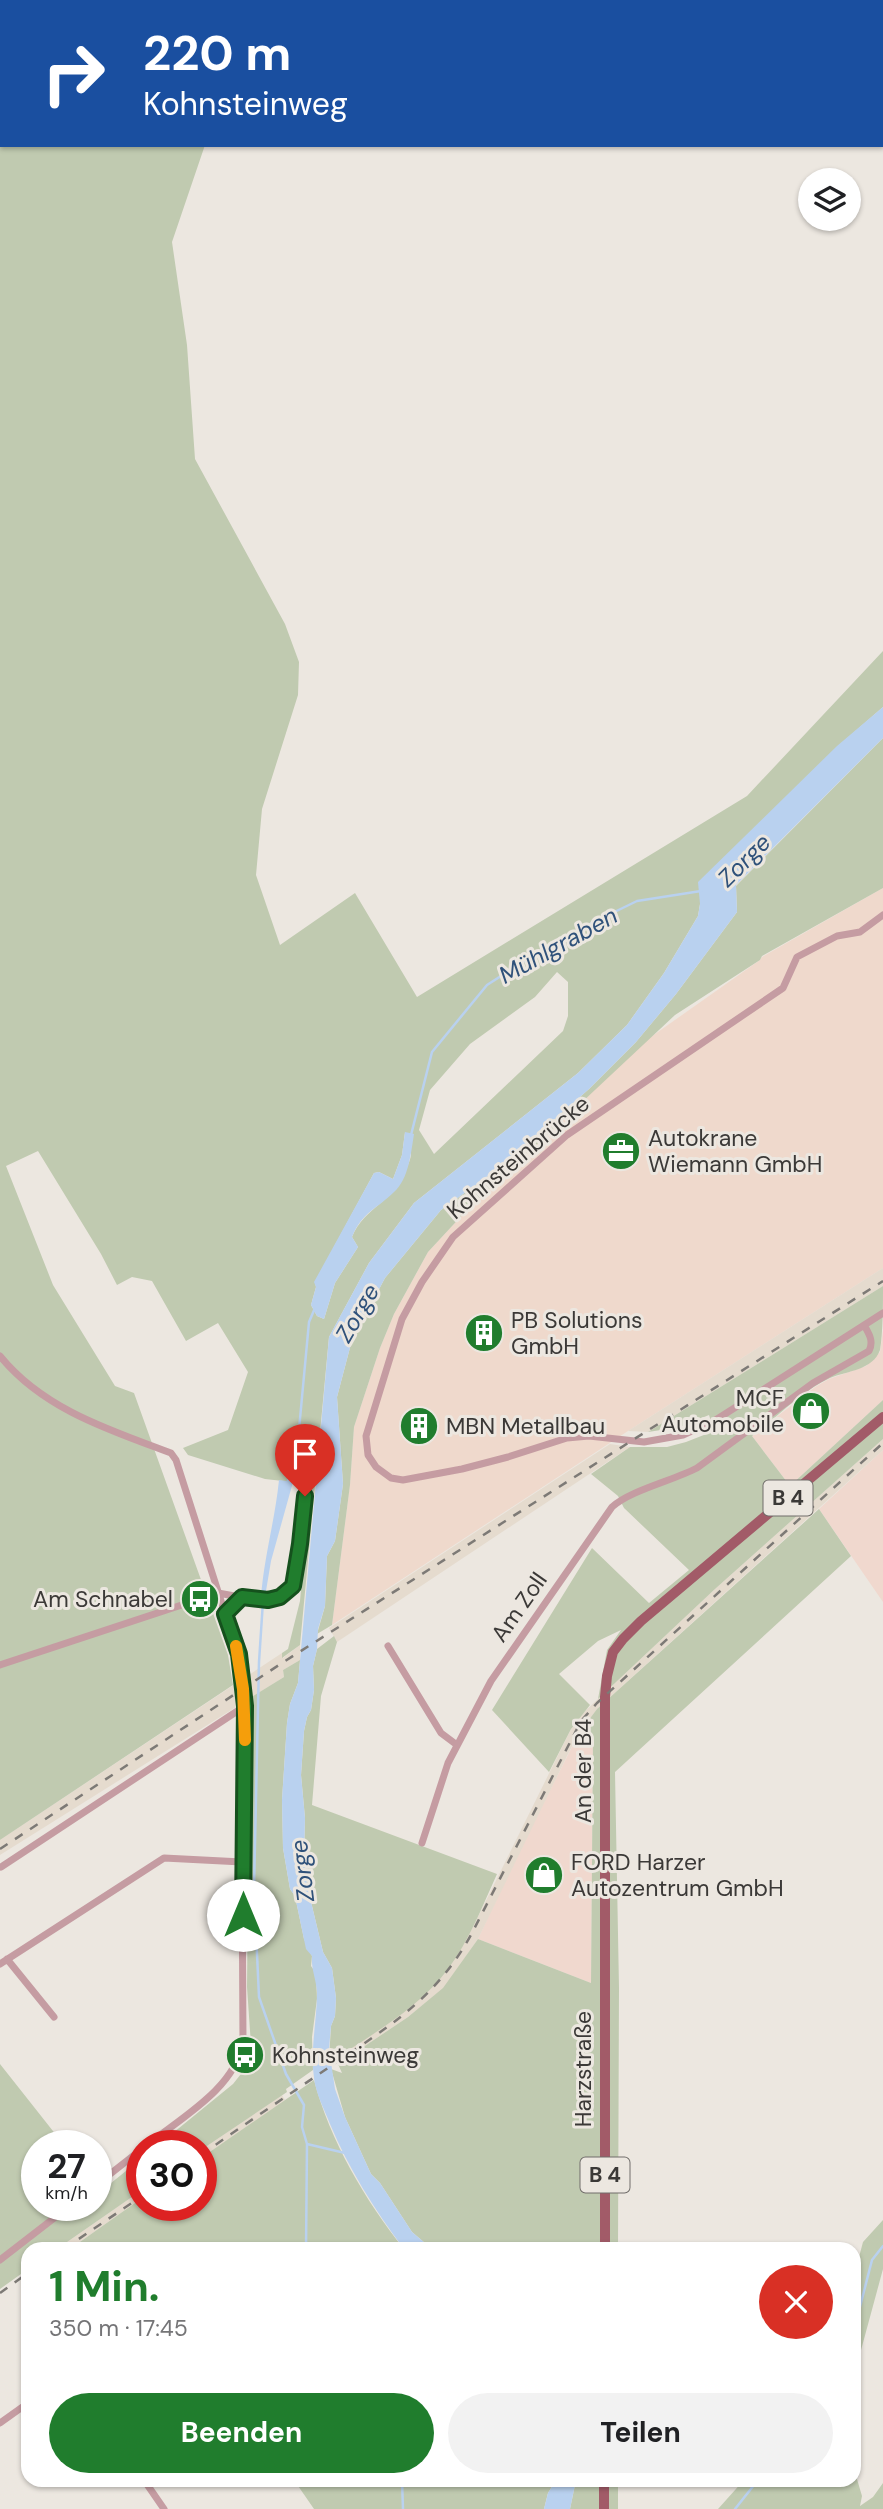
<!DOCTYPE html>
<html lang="de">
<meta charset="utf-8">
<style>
body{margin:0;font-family:"DM Sans",sans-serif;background:#f2f2f2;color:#202124;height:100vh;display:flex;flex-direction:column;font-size:26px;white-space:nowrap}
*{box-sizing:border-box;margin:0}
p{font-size:23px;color:#757577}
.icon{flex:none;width:38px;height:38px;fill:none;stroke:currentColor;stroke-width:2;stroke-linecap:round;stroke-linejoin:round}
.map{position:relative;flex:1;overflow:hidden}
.drawer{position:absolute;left:21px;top:2242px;width:840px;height:245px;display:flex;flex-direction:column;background:#fff;border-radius:21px;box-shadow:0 2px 5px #0004}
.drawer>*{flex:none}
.banner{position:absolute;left:0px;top:0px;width:884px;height:147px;box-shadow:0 2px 5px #0004;background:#1a4fa0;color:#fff;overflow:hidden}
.fabs{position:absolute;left:798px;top:168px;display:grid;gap:14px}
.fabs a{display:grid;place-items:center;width:63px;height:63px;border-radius:50%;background:#fff;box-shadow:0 2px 5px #0004;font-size:35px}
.speed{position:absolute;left:21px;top:2130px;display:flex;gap:14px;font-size:35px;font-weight:700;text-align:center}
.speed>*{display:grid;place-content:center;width:91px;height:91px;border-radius:50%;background:#fff;box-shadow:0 2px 5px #0004;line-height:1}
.speed small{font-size:18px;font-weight:400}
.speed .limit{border:10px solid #d22;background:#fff;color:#111}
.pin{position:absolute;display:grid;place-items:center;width:60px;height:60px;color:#fff;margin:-72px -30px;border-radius:50% 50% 50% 0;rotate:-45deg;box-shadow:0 0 7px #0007}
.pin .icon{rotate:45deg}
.me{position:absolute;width:77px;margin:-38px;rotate:0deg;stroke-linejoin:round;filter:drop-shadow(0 0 5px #0008)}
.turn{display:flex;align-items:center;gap:24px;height:147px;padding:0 28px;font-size:32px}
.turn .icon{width:91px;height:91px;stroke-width:2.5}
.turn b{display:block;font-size:49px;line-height:60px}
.round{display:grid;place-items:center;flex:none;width:74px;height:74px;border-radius:37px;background:#f2f2f2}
.headline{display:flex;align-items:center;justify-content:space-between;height:119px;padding:0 28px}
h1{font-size:42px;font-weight:700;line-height:52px;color:#207d2d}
.button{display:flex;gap:14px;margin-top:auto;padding:14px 28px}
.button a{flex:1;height:80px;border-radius:42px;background:#207d2d;color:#fff;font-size:28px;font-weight:700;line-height:80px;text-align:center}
.button a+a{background:#f2f2f2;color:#202124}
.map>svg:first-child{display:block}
.commercial{fill:#f0d8ce}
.industrial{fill:#efd9cc}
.built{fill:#e5dbce}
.green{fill:#c0cab0;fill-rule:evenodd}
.water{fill:#b9d1ef}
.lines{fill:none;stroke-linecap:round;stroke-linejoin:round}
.stream{stroke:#b9d1ef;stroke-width:2.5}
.street{stroke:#c59ca2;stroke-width:7}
.primary{stroke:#a25b68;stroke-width:10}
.rail{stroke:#7d7a76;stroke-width:2.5;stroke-dasharray:9 9;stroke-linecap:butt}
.route-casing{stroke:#15511d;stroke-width:18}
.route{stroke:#207d2d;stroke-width:12}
.slow{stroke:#f59e0b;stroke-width:12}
.labels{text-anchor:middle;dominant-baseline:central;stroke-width:6;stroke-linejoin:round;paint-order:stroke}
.shield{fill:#ece7e0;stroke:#706d6a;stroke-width:2}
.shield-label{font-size:21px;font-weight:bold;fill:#3b3937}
.poi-label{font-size:23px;fill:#3b3937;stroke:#ece7e0;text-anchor:start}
.street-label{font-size:23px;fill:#3b3937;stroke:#ece7e0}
.water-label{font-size:24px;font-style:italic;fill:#2f517a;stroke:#ece7e0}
</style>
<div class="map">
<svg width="883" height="2509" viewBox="0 0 883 2509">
<rect width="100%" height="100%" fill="#ece7e0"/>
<!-- commercial -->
<path class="commercial" d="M883 1330V1400L790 1486 752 1436 815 1387 829 1379 866 1366 880 1352Z
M883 1450V1602L819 1509Z
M579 1733 593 1736 591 1983 478 1939 516 1858Z"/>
<!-- industrial -->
<path class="industrial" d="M883 888V1268L628 1431 332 1625 350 1485 354 1427 380 1348 394 1314 428 1252 466 1211 648 1039 760 960 762 957Z"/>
<!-- built -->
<path class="built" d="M883 1268V1286L648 1432 628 1431Z
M883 1439V1450L597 1709 579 1733 568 1754 478 1939 444 1988 408 2017 338 2064 335 2059 389 2023 426 1993 473 1927 571 1729 582 1714 715 1589Z
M610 1444 630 1447 337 1642 329 1628Z
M300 1645V1660L283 1670 284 1677 0 1855V1840L282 1653 283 1658Z
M282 2095 285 2100 273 2110 201 2158V2150Z
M142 2190V2198L70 2249H57Z"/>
<!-- green -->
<path class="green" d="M0 0H246L2 2V145H205L172 242 187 345 195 459 285 624 299 662 298 695 262 809 256 875 280 945 355 893 417 997 747 796 883 651V707L837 747 700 904 698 916 664 973 627 1025 578 1073 414 1203 369 1263 329 1337 300 1645 282 1658V1653L288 1649 300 1601 310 1484 265 1479 188 1455 183 1448 228 1430 248 1372 218 1323 186 1341 152 1281 132 1277 117 1285 101 1254 38 1151 6 1166 53 1285 115 1386 134 1393 228 1655 233 1685 0 1840ZM557 972 568 982V1016L563 1031 434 1154 419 1130 430 1090 470 1044 535 997ZM405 1132C407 1139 411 1147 411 1154 411 1158 408 1165 406 1170 397 1200 364 1207 352 1237L358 1247 335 1283 324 1319 317 1316 311 1305 316 1287 315 1282 374 1173 379 1172 393 1179 402 1155Z
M883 738V888L762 956 760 960 675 1015 466 1211 428 1252 394 1314 380 1348 354 1427 350 1485 332 1625 317 1634 325 1606 327 1556 335 1541 343 1484 337 1397 352 1340 385 1278 441 1210 499 1168 589 1089 636 1042 676 994 737 912 736 886Z
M883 1286C883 1305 883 1333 880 1350 873 1370 847 1371 830 1378 803 1390 776 1418 752 1436L790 1486 883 1400V1439L715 1589 598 1699 607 1650 621 1630 598 1641 559 1674 590 1705 571 1729 549 1772 492 1710 592 1548 649 1603 689 1570 624 1508 618 1496 591 1474 630 1447H667L686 1442 714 1431 709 1415 680 1427 648 1432Z
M819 1509 851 1556 615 1772 619 1988 618 2249H432L412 2232 380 2183 371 2174 345 2117 331 2069 342 2073 338 2064 408 2017 443 1988 478 1939 591 1983 593 1736 579 1733 597 1709Z
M334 1636 337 1642 321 1696 312 1805 497 1874C482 1907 469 1941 448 1969 419 2008 374 2033 335 2059L333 2057 329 2059 331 2026 335 2016 336 1998 332 1968 323 1952 307 1885 304 1857 305 1818 301 1775 304 1731 307 1717 311 1710 314 1690 313 1666 317 1649Z
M300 1660 298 1683 290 1704 287 1723 282 1800 283 1848 290 1889 295 1896 304 1939 312 1956 311 1966 316 1973 317 1999 312 2037 313 2070 286 2089 287 2092 201 2150V2146H157L233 2084 252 2060 247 1987 250 1698 284 1677 283 1670Z
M0 2064 64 2145 37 2146V2205H96V2188L100 2192 142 2158V2190L57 2249H28V2269L0 2289Z
M314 2080C330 2141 365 2200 404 2249H70L142 2198V2205H201V2158Z
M883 2220V2269L854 2376V2276L863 2242Z
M854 2469 862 2496 860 2506 873 2497 883 2483V2509H718L744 2480H854Z
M294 2480H556L548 2493 544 2509H314Z
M576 2480H618V2509H570Z"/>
<!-- water -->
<path class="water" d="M883 707V738L736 885 737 912 676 994 636 1042 589 1089 499 1168 441 1210 385 1278 352 1340 337 1397 343 1484 335 1541 327 1556 325 1606 318 1629 317 1649 313 1666 314 1690 311 1710 307 1717 304 1731 301 1775 305 1818 304 1857 307 1885 323 1952 332 1968 336 1998 335 2016 331 2026 329 2049 335 2089 345 2117 371 2174 380 2183 412 2232 432 2249H404C374 2209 349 2169 330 2124 324 2109 316 2094 314 2078 310 2049 317 2021 317 1992 316 1978 311 1969 312 1956L306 1949 295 1896 290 1889 283 1848 282 1800 287 1723 290 1704 298 1683 329 1337 369 1263 414 1203 578 1073 627 1025 664 973 698 916 700 904 698 882 837 746Z
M405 1132 414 1134C411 1152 409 1179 394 1192 377 1209 362 1212 352 1237L358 1247 335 1283 324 1319 317 1316 311 1305 316 1287 314 1282 374 1173 379 1172 393 1179 402 1155Z
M279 1480 293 1482 271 1561 265 1597H261C264 1557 275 1520 279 1480Z
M556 2480H576L570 2509H544L548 2493Z"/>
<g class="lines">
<!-- stream -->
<path class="stream" d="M411 1135 432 1052 487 985 559 939 637 901 701 891
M287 1484 297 1451 309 1322 315 1308
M263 1601 259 1662 254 1889 259 1997 286 2074 304 2105 302 2127 307 2144 306 2249
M307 2144 345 2153
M854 2330 872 2260 883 2246
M402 2480 403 2509
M735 2509 758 2480"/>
<!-- street -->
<path class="street" d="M883 915 860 932 837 936 797 957 783 988 567 1135 453 1237 422 1282 402 1319 366 1436 368 1455 376 1467 391 1478 403 1480 462 1469 508 1457 567 1438 589 1436 644 1442 683 1435 714 1421 883 1313
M0 1356C43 1409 109 1430 171 1453L176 1460 238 1654 243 1689 246 1726 242 1862 243 2043C234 2089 182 2117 146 2146
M225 1614 242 1597
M388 1646 441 1733 457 1745
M0 1665 218 1593 257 1600 280 1597 293 1585 300 1543 305 1495
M422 1843 448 1763 491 1681 612 1507C631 1490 672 1481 697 1468L813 1383 869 1351C874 1341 869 1334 864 1325
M1 1867 245 1706
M7 1959 54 2017
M0 1964 164 1858 242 1862
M96 2185 142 2149
M0 2260 71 2205
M0 2423 28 2403
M144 2480 164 2509"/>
<!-- primary -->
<path class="primary" d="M605 2249V1697L607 1676 613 1652 623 1639 641 1621 883 1417
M604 2509V2480"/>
<!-- rail -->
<path class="rail" d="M0 1849 282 1663 883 1281
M201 2155C242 2126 284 2098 325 2070 386 2028 436 2000 472 1933L581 1721 597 1703 883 1443
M64 2249 142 2196
M0 2293 28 2273"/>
</g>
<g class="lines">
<!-- route casing -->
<g class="route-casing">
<path id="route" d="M243 1915 245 1706 239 1654 225 1614 242 1597 268 1600 280 1597 293 1586 300 1544 305 1496"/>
</g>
<!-- route -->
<use href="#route" class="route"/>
<!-- slow -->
<path class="slow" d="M236 1646 243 1689 245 1740"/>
</g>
<!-- icons -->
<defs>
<g id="office-disc" transform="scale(2.0125)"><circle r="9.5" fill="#207d2d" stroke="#ece7e0"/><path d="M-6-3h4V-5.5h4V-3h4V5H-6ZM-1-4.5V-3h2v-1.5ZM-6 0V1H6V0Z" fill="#fff"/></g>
<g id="building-disc" transform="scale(2.0125)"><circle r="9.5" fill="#207d2d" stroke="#ece7e0"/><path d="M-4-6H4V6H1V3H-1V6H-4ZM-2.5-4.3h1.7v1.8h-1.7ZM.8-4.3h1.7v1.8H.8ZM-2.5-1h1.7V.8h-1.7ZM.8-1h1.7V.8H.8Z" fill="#fff"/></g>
<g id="shop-disc" transform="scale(2.0125)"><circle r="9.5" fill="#207d2d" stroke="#ece7e0"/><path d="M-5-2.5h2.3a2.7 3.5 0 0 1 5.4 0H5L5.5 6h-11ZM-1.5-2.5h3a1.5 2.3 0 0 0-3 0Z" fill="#fff"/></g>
<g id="bus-disc" transform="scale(2.0125)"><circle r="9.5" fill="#207d2d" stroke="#ece7e0"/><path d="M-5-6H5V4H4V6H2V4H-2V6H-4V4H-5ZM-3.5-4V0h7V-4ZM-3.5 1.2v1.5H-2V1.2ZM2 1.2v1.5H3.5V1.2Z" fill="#fff"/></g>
</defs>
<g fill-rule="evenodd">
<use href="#office-disc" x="621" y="1151"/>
<use href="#building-disc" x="484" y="1333"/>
<use href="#shop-disc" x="811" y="1411"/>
<use href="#building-disc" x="419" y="1426"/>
<use href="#bus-disc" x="200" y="1599"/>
<use href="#shop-disc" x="544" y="1875"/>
<use href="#bus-disc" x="245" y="2055"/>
</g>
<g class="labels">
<!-- shield labels -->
<g class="shield">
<rect x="763.5" y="1480.5" width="49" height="35" rx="5"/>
<rect x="580.5" y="2157.5" width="49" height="35" rx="5"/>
</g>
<g class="shield-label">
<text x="788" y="1498">B 4</text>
<text x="605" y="2175">B 4</text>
</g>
<!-- poi labels -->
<g class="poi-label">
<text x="648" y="1138">Autokrane<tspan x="648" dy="26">Wiemann GmbH</tspan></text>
<text x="511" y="1320">PB Solutions<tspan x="511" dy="26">GmbH</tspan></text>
<text x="784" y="1398" text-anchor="end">MCF<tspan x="784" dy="26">Automobile</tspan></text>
<text x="446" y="1426">MBN Metallbau</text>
<text x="173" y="1599" text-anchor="end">Am Schnabel</text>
<text x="571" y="1862">FORD Harzer<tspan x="571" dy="26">Autozentrum GmbH</tspan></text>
<text x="272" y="2055">Kohnsteinweg</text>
</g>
<!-- street labels -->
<g class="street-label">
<text transform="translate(518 1157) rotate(-40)">Kohnsteinbrücke</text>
<text transform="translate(519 1607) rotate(-55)">Am Zoll</text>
<text transform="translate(583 1771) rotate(-90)">An der B4</text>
<text transform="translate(583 2069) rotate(-90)">Harzstraße</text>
</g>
<!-- water labels -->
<g class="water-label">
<text transform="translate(744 860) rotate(-45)">Zorge</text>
<text transform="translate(558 945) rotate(-29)">Mühlgraben</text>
<text transform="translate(357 1313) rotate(-60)">Zorge</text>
<text transform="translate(302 1871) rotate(-97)">Zorge</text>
</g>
</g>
</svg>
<div class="fabs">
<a><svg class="icon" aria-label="layers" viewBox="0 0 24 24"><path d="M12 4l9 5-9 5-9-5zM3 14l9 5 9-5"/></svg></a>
</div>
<div class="speed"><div>27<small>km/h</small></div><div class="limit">30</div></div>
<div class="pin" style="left:305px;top:1496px;background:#d93025"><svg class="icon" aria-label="arrive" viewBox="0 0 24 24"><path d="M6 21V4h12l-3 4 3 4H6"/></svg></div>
<svg class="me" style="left:243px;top:1915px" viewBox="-20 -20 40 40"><circle r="19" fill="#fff"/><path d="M0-13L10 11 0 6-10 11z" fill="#207d2d"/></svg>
<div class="banner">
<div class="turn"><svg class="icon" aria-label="right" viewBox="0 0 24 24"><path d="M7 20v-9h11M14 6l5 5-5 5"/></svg><div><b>220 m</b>Kohnsteinweg</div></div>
</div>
<section class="drawer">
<div class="headline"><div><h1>1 Min.</h1><p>350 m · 17:45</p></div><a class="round" style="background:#d93025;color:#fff"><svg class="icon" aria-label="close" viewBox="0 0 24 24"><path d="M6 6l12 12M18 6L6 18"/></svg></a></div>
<div class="button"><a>Beenden</a><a>Teilen</a></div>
</section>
</div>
